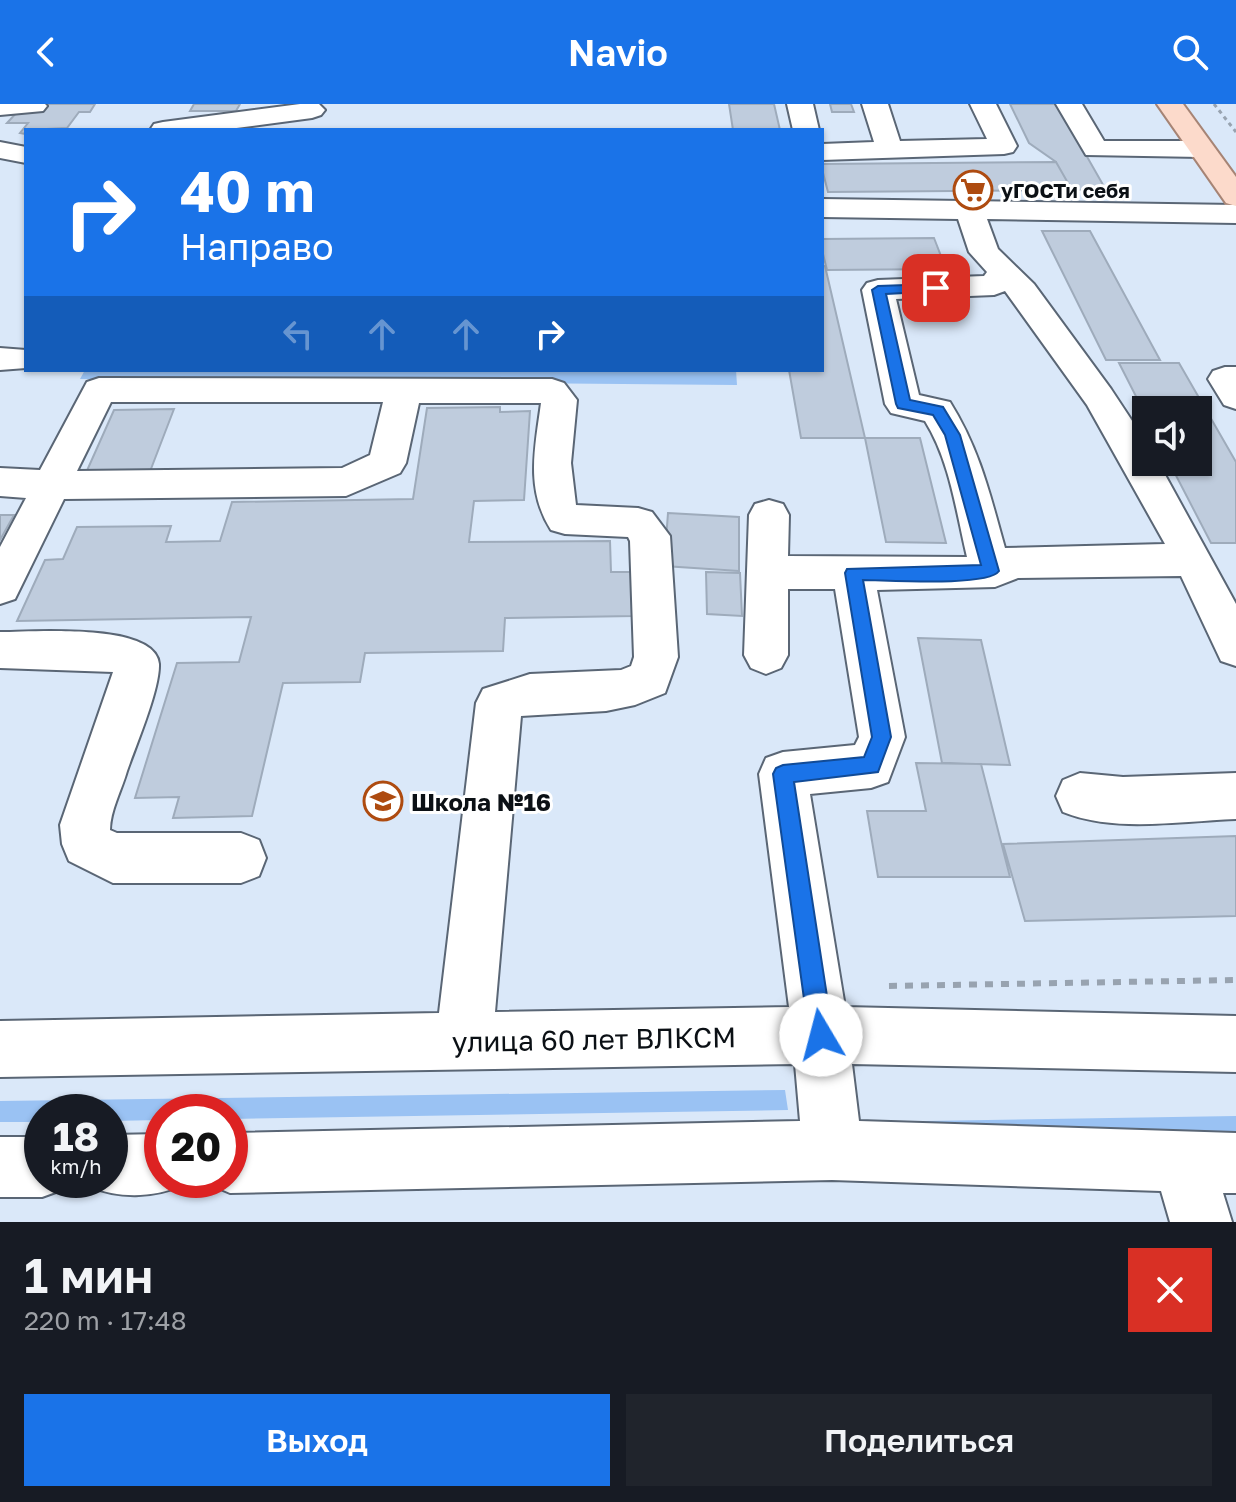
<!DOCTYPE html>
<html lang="ru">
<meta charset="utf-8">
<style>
body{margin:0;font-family:"Golos Text",sans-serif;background:#20242c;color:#f1f3f6;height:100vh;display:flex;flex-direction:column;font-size:30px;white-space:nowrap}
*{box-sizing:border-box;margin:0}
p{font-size:26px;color:#9ea1a6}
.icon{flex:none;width:44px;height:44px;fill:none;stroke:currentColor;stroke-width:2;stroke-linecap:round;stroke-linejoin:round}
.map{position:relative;height:1118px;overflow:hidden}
.sheet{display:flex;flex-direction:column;background:#171b24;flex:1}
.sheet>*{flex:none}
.top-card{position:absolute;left:24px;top:24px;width:800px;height:244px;border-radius:0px;box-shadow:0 2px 6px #0004;background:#1a73e8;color:#fff;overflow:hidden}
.controls{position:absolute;left:1132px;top:292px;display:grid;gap:16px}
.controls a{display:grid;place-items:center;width:80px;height:80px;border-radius:0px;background:#171b24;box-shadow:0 2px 6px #0004;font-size:40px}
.speed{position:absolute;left:24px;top:990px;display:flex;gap:16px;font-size:40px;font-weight:700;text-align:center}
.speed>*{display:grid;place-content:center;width:104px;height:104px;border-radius:50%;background:#171b24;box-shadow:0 2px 6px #0004;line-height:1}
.speed small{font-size:20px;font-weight:400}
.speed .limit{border:12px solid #d22;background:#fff;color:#111}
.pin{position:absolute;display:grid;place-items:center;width:68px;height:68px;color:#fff;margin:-34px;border-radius:16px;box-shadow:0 4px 12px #0006}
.me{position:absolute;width:88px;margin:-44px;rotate:352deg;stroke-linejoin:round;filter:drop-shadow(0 0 6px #0008)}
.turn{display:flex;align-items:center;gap:28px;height:168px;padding:0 24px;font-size:36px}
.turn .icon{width:104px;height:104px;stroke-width:2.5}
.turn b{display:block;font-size:56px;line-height:68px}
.lanes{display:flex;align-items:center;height:76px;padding:0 24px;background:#0003;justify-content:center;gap:40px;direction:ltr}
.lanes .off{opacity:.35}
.round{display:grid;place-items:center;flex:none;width:84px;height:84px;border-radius:0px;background:#20242c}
.overview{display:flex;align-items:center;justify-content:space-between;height:136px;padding:0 24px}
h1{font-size:48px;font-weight:600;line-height:60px}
.cta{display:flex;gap:16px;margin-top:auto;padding:16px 24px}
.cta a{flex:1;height:92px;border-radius:0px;background:#1a73e8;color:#fff;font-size:32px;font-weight:600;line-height:92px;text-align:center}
.cta a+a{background:#20242c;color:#f1f3f6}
header{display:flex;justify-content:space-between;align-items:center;height:104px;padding:0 24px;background:#1a73e8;color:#fff;font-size:36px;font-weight:600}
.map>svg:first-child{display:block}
.green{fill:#9ac2f3}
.building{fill:#bfccdd;stroke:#9eabbb;stroke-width:2}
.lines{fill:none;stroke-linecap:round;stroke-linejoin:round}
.minor-casing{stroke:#5a6675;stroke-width:4}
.major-casing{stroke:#a68475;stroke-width:4}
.path-far1{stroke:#98a3b0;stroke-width:3;stroke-dasharray:4 4;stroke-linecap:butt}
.path{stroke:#98a3b0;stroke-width:6;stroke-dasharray:8 8;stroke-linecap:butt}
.minor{fill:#fff;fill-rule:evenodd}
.major{fill:#fcdacb;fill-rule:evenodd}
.route{fill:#1a73e8;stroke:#114b97;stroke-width:2}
.labels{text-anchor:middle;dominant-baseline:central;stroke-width:6;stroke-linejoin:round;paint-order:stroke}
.far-poi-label{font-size:20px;font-weight:bold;fill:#0b1015;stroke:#fff;text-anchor:start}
.poi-label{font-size:24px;font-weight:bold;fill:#0b1015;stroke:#fff;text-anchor:start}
.near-street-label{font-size:28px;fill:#0b1015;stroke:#fff}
</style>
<header><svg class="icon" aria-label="back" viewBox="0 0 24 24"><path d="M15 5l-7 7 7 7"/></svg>Navio<svg class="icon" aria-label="search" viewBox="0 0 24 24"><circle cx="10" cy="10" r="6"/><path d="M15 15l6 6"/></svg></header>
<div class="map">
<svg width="1236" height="1118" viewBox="0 0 1236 1118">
<rect width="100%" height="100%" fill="#dae8f9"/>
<!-- green -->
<path class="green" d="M85 266H736L737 281 80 275Z
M785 986 788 1006 230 1015V1008H162V1016L110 1017V1008H42V1018H0V997Z
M1236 1012V1032L864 1018Z"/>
<!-- building -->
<path class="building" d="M44 0H95L90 8H79L67 24 26 26V30L20 29 28 19H7L19 6Z
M194 0H240L236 7H190Z
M729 0H774L780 26H733Z
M830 0H851L854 8H832Z
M1010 0H1057L1106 86H1072L1056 58 1029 39Z
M1056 58 1072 86 828 88 822 65V60Z
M1042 127H1090L1160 256H1106Z
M934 134 946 165 827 166 822 146V135Z
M822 162H825L865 334H801L789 266H822Z
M1119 259H1179L1236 358V439H1211L1169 358H1198V306H1146V312Z
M500 303V308L530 307 524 396 474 397 469 438 610 437 611 468H632L634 512 505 514 503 547 365 549 360 578 283 579 252 712 173 714 179 693 135 694 177 559 239 558 251 513 17 517 45 456 63 455 77 423 171 422 166 438 220 437 232 398 413 395 427 304Z
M174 305 149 370 85 371 114 306Z
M865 334H920L946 439 886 438Z
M668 409 739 413V467L664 462Z
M0 411H14L0 436Z
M706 468 740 469 742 512 707 510Z
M918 534 981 536 1010 661 942 659Z
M916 659 981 660 1010 773H878L867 707H926Z
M1236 732V812L1025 817 1003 740Z"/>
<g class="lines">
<!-- minor casing -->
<g class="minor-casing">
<path id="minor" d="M0 0H45L47 2 43 7 0 11Z
M300 0H319L325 6 321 11 312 14 221 26H150L154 20 163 18Z
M787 0H813L819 26H793Z
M862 0H888L900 37 987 35 970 0H996L1017 42 1013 48 1004 50 822 56V40L874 38Z
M1056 0H1082L1104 37H1201L1210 39 1214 45 1210 51 1201 53 1086 51Z
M0 38 26 43V59L0 54Z
M822 95 1236 101V119L987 115 998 145 1034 180 1111 285 1146 338V358H1158L1236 500V562L1221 557 1181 472 1018 474 995 483 877 486 905 633 888 678 871 684 810 690 845 903 1236 912V968L852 960 859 1017 1236 1029V1089H1223L1232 1118H1170L1161 1087 832 1076 230 1089 209 1080 207 1076H230V1029L800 1017 795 960 0 973V917L439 909 476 599 483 585 530 570 621 566 631 562 634 553 630 437 628 433 565 430 551 426C525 385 535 344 541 299H419L406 359 400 369 346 392 64 395 15 495 0 500V443L26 394 0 392V364L40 366 87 278 99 274 552 275 564 279 577 296 571 359 576 401 638 404 652 408 670 432 678 553 665 589 635 601 606 607 521 612 495 908 789 903 759 670 766 654 783 648 855 641 859 633 835 485H788V551L781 564 766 570 751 564 744 551 749 411 755 400 769 396 783 400 789 411 788 452 967 453C956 407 950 357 925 317L891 309 885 300 862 186 867 179 878 176 984 172 987 168 969 148 958 115 822 113ZM1005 187 1087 301 1165 440 1005 444C990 391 980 346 950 298L919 291 896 195 994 191ZM111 298H383L370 351 342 364 77 367Z
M0 244 26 246V264L0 266Z
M1225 263H1236V305L1224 301 1208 275 1213 267Z
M0 528C31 528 156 518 159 560 160 585 136 641 127 667 122 685 110 707 110 726L117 729H241L259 736 266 754 259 772 241 779H113L69 757 62 740 60 721 113 568 0 564Z
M1080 669 1123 673 1236 669V715C1181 717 1115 729 1063 708L1056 692 1063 676Z
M162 1030V1076H186L183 1081C153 1094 119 1095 89 1082L86 1076H110V1031Z
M0 1033H42V1076H67L64 1085 42 1093H0Z"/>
</g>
<!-- major casing -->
<g class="major-casing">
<path id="major" d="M1157 0H1183L1236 73V102L1226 99Z"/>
</g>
<!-- path-far1 -->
<path class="path-far1" d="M1214 0 1236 28"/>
<!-- path -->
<path class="path" d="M889 882 1236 876"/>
<!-- minor -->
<use href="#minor" class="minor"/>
<!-- major -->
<use href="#major" class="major"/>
</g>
<!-- route -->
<path class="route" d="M936 180 941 181V187L886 190 910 296 943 303 960 331 999 467C988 483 886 476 863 476L891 633 878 668 794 678 833 931 829 939 821 943 813 939 809 931 773 670 776 664 783 661 864 653 872 633 845 469 847 465 981 461 945 331 933 311 898 304 896 300 872 186 878 182Z"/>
<!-- icons -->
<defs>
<g id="supermarket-ring" transform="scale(2)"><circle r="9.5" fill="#fff" stroke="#ae4b10" stroke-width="1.5"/><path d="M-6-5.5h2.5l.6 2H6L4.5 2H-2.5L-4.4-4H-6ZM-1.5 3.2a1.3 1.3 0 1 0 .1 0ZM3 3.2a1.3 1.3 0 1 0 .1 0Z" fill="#ae4b10"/></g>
<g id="school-ring" transform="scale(2)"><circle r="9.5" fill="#fff" stroke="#ae4b10" stroke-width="1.5"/><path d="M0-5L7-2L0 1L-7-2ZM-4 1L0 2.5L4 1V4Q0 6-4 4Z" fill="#ae4b10"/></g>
</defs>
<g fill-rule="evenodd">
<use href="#supermarket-ring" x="973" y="86"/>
<use href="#school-ring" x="383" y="697"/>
</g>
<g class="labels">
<!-- far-poi labels -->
<g class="far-poi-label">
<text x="1001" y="86">уГОСТи себя</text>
</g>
<!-- poi labels -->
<g class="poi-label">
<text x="411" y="697">Школа №16</text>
</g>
<!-- near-street labels -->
<g class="near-street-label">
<text transform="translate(594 935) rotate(-1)">улица 60 лет ВЛКСМ</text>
</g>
</g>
</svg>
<div class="controls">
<a><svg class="icon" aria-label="sound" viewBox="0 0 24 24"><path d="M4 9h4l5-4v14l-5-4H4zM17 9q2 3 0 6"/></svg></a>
</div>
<div class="speed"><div>18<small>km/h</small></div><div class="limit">20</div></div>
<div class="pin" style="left:936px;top:184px;background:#d93025"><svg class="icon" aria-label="arrive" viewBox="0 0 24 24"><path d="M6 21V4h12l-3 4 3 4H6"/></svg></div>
<svg class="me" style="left:821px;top:931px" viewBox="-20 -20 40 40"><circle r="19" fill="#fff"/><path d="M0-13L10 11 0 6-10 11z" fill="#1a73e8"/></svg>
<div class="top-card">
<div class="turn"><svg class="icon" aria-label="right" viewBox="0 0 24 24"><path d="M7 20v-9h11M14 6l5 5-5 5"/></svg><div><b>40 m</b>Направо</div></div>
<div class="lanes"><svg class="icon off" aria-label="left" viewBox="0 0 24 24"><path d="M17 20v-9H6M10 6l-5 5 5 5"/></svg><svg class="icon off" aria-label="ahead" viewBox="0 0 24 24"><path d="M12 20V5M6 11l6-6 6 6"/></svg><svg class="icon off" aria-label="ahead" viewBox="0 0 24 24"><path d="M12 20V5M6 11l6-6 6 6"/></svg><svg class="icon" aria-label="right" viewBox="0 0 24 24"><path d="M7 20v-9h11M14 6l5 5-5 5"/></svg></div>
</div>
</div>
<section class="sheet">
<div class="overview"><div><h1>1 мин</h1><p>220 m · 17:48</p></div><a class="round" style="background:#d93025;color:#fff"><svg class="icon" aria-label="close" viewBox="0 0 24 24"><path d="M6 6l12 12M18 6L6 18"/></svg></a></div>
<div class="cta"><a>Выход</a><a>Поделиться</a></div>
</section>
